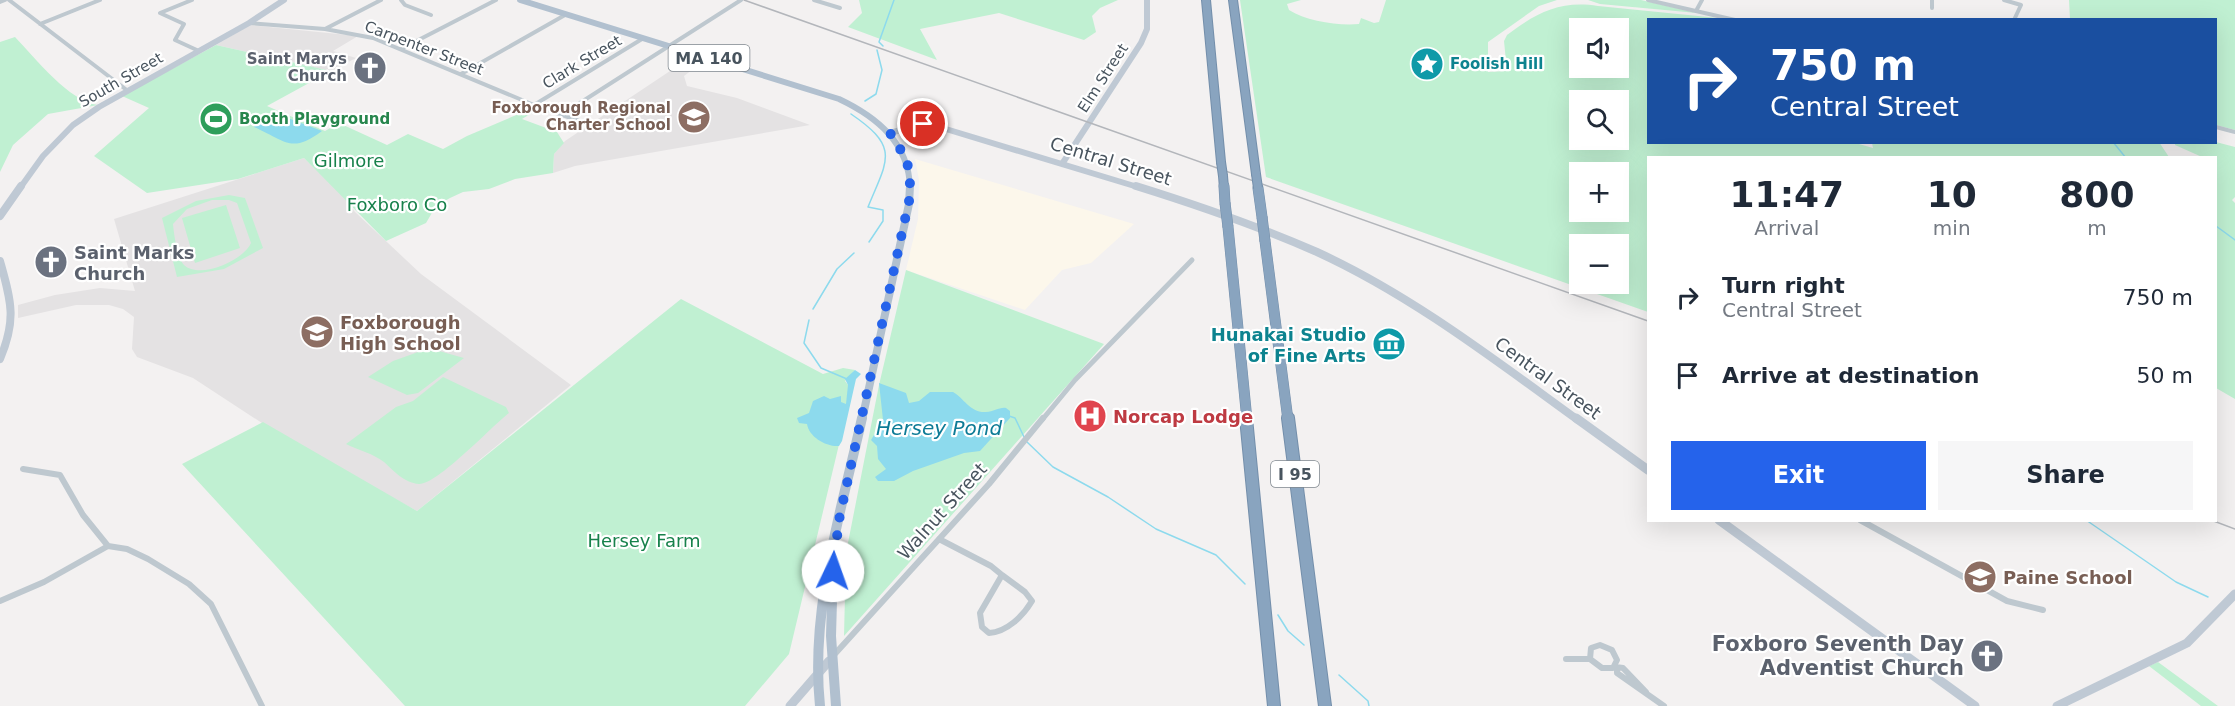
<!DOCTYPE html>
<meta charset="utf-8">
<style>
body{margin:0;font-family:"DejaVu Sans",sans-serif;background:#f6f6f7;color:#1f2937;height:100vh;display:flex;flex-direction:column;font-size:22px;white-space:nowrap}
*{box-sizing:border-box;margin:0}
p{font-size:20px;color:#747a83}
.icon{flex:none;width:33px;height:33px;fill:none;stroke:currentColor;stroke-width:2;stroke-linecap:round;stroke-linejoin:round}
.map{position:relative;flex:1;overflow:hidden}
.side{position:absolute;left:1647px;top:156px;width:570px;height:366px;display:flex;flex-direction:column;background:#fff;border-radius:0px;box-shadow:0 6px 24px #0002}
.side>*{flex:none}
.banner{position:absolute;left:1647px;top:18px;width:570px;height:126px;border-radius:0px;box-shadow:0 6px 24px #0002;background:#1a4fa0;color:#fff;overflow:hidden}
.controls{position:absolute;left:1569px;top:18px;display:grid;gap:12px}
.controls a{display:grid;place-items:center;width:60px;height:60px;border-radius:0px;background:#fff;box-shadow:0 6px 24px #0002;font-size:30px}
.pin{position:absolute;display:grid;place-items:center;width:51px;height:51px;color:#fff;margin:-26px;border:3px solid #fff;border-radius:50%;box-shadow:0 2px 6px #0007}
.me{position:absolute;width:66px;margin:-33px;rotate:3deg;stroke-linejoin:round;filter:drop-shadow(0 0 4px #0008)}
.turn{display:flex;align-items:center;gap:21px;height:126px;padding:0 24px;font-size:27px}
.turn .icon{width:78px;height:78px;stroke-width:2.5}
.turn b{display:block;font-size:42px;line-height:51px}
.eta{display:flex;justify-content:space-evenly;align-items:center;height:102px;text-align:center}
.eta b{font-size:36px;font-weight:700;line-height:42px}
.primary-button{display:flex;gap:12px;margin-top:auto;padding:12px 24px}
.primary-button a{flex:1;height:69px;border-radius:0px;background:#2563eb;color:#fff;font-size:24px;font-weight:700;line-height:69px;text-align:center}
.primary-button a+a{background:#f6f6f7;color:#1f2937}
ul{padding:0;list-style:none}
li{display:flex;align-items:center;gap:18px;height:78px;padding:0 24px}
li div{flex:1}
li b{display:block;font-size:22px}
li em{font-style:normal}
.map>svg:first-child{display:block}
.commercial{fill:#fcf7eb}
.education{fill:#e4e2e3}
.green{fill:#c0f0d2;fill-rule:evenodd}
.water{fill:#8ddaed}
.lines{fill:none;stroke-linecap:round;stroke-linejoin:round}
.stream{stroke:#8ddaed;stroke-width:1.5}
.highway-far2-casing{stroke:#748fab;stroke-width:10}
.highway-far1-casing{stroke:#748fab;stroke-width:11}
.highway-casing{stroke:#748fab;stroke-width:14}
.street-far2{stroke:#bec8cf;stroke-width:4}
.street-far1{stroke:#bec8cf;stroke-width:5}
.street{stroke:#bec8cf;stroke-width:6}
.secondary-far2{stroke:#bfc9d4;stroke-width:6}
.secondary-far1{stroke:#bfc9d4;stroke-width:8}
.secondary{stroke:#bfc9d4;stroke-width:9}
.primary-far2{stroke:#b1c0cf;stroke-width:6}
.primary-far1{stroke:#b1c0cf;stroke-width:8}
.primary{stroke:#b1c0cf;stroke-width:10}
.highway-far2{stroke:#89a4bf;stroke-width:8}
.highway-far1{stroke:#89a4bf;stroke-width:10}
.highway{stroke:#89a4bf;stroke-width:12}
.rail{stroke:#b3b6bb;stroke-width:1.5}
.highway-bridge-far1-casing{stroke:#748fab;stroke-width:10;stroke-linecap:butt}
.highway-bridge-casing{stroke:#748fab;stroke-width:11;stroke-linecap:butt}
.highway-bridge-far1{stroke:#89a4bf;stroke-width:8}
.highway-bridge{stroke:#89a4bf;stroke-width:10}
.route{stroke:#2563eb;stroke-width:10;stroke-dasharray:0 18}
.labels{text-anchor:middle;dominant-baseline:central;stroke-width:4.5;stroke-linejoin:round;paint-order:stroke}
.far-street-label{font-size:15px;fill:#48545e;stroke:#fff}
.far-worship-label{font-size:15px;font-weight:bold;fill:#5b616d;stroke:#fff;text-anchor:end}
.far-culture-label{font-size:15px;font-weight:bold;fill:#0d838f;stroke:#fff;text-anchor:start}
.far-education-label{font-size:15px;font-weight:bold;fill:#785e54;stroke:#fff;text-anchor:end}
.far-leisure-label{font-size:15px;font-weight:bold;fill:#27864d;stroke:#fff;text-anchor:start}
.shield{fill:#fff;stroke:#7f878e;stroke-width:1.5}
.shield-label{font-size:16px;font-weight:bold;fill:#48545e}
.park-label{font-size:18px;fill:#17814b;stroke:#fff}
.street-label{font-size:18px;fill:#48545e;stroke:#fff}
.worship-label{font-size:18px;font-weight:bold;fill:#5b616d;stroke:#fff;text-anchor:start}
.education-label{font-size:18px;font-weight:bold;fill:#785e54;stroke:#fff;text-anchor:start}
.culture-label{font-size:18px;font-weight:bold;fill:#0d838f;stroke:#fff;text-anchor:end}
.health-label{font-size:18px;font-weight:bold;fill:#be3a42;stroke:#fff;text-anchor:start}
.water-label{font-size:20px;font-style:italic;fill:#0d7b96;stroke:#fff}
.near-worship-label{font-size:21px;font-weight:bold;fill:#5b616d;stroke:#fff;text-anchor:end}
</style>
<div class="map">
<svg width="2235" height="706" viewBox="0 0 2235 706">
<rect width="100%" height="100%" fill="#f3f1f1"/>
<!-- commercial -->
<path class="commercial" d="M915 159 1134 224 1091 263 1062 270 1025 310 906 270 918 219 919 180Z"/>
<!-- education -->
<path class="education" d="M250 25 358 36 333 51 356 58 331 71 216 45Z
M691 57 705 60 684 76 687 86 737 98 810 125 575 166 553 173 554 154 565 141Z
M304 158 343 196 355 212 421 274 571 385 417 511 291 442 193 378 137 357 132 349 134 317 123 309 109 305H76L18 318V305L55 295 100 288 135 291 114 219Z"/>
<!-- green -->
<path class="green" d="M859 0H1118L1100 8 1092 16 1096 32 1084 40 999 13 920 29 937 60 848 27 862 13Z
M1240 0H1301L1287 4 1289 10C1306 21 1338 26 1359 24L1361 18 1374 23 1379 22 1386 0H1557L1539 6 1488 42V72L1507 71 1504 41 1507 35C1536 13 1560 0 1598 6L1728 19 1648 20V142H1852L1873 148 1872 143 2159 142 2169 157 1648 158V312L1266 177ZM1580 28H1618V68H1580ZM1580 100H1618V140H1580ZM1580 172H1618V212H1580ZM1580 244H1618V284H1580Z
M1588 0H1641L1697 13 1600 4Z
M2069 0H2235V130L2216 125V20L2070 19Z
M15 37C35 58 70 102 98 105L48 114 13 145 0 172V42Z
M216 45 331 71 267 106 325 131 339 123 387 145 408 134 443 149 467 136 535 107 540 108 522 119 557 132 564 143 554 154 553 173 515 179 489 189 463 192 450 198 436 206 426 223 386 241 304 158 238 179 147 193 94 156 149 108 122 96Z
M2216 142 2235 147V197L2232 200 2235 203V399L2216 388V158L2202 157 2175 145V143Z
M229 195 245 198 263 248 224 269 177 277 162 218 196 201ZM212 200H229L237 203 251 243C244 260 200 280 184 265 177 258 174 234 173 224L187 209Z
M226 205 240 248 195 263 182 218Z
M906 270 1104 344 844 636 846 553 879 385Z
M681 299 823 374 843 368 855 370 845 381 852 390 789 654 745 706H405L182 464 263 422 417 511Z
M421 351H439L464 358 418 393 407 395 368 377 393 361Z
M443 377 506 407 509 413C492 426 437 485 419 484 404 483 393 470 384 462 374 454 358 450 346 444L396 407 413 401Z
M2158 662 2218 706H2201L2149 666Z"/>
<!-- water -->
<path class="water" d="M280 115 322 131C291 154 286 141 254 127L263 117Z
M855 370 861 374 856 379 842 441 839 446C826 447 809 437 807 424L799 423 797 418 809 413 813 401 824 396 830 399 841 396V402L846 404 848 385 845 379Z
M879 383 906 393 909 403 919 401 930 392H953C964 398 970 413 986 412 994 412 999 407 1006 408L1010 411V418L980 451 964 453 913 471 894 481H878L875 477 886 469 878 459 877 446 871 440 883 420Z"/>
<g class="lines">
<!-- stream -->
<path class="stream" d="M883 46 879 42 894 0
M865 101 876 94 882 70 877 50
M851 114C901 148 887 160 868 207L883 210V221L869 242
M2113 142 2126 158
M2216 226 2235 240
M813 309 837 269 854 253
M809 320 804 343 821 368 847 379
M1009 416 1015 418 1024 437
M1027 442 1053 467 1108 497 1156 529 1216 555 1245 584
M2086 520 2176 582 2208 597
M1278 615 1288 631 1304 645
M1339 675 1368 701 1369 706"/>
<!-- highway-far2 casing -->
<g class="highway-far2-casing">
<path id="highway-far2" d="M1206 0 1221 162
M1233 0 1256 174
M1223 176 1224 188"/>
</g>
<!-- highway-far1 casing -->
<g class="highway-far1-casing">
<path id="highway-far1" d="M1224 186 1225 203
M1258 188 1262 217
M1228 227 1247 420
M1265 241 1288 420"/>
</g>
<!-- highway casing -->
<g class="highway-casing">
<path id="highway" d="M1246 418 1274 706
M1288 418 1325 706"/>
</g>
<!-- street-far2 -->
<path class="street-far2" d="M9 0 128 91
M192 0 160 13 184 24 175 40 199 51
M401 0 405 5 431 15
M814 0 840 8
M1648 0 1735 20
M1932 0V8
M2004 0 2021 5 2014 20
M0 2 5 0
M1696 11 1702 0
M249 23 325 29 373 38 534 105 585 123
M40 24 100 0
M325 29 381 0
M401 49 496 0
M461 74 565 15
M534 105 642 39
M561 115 741 0
M2216 127 2235 132"/>
<!-- street-far1 -->
<path class="street-far1" d="M1042 420 1075 380 1192 260"/>
<!-- street -->
<path class="street" d="M23 469 60 475 83 515 108 546 127 549 148 559 189 584 211 604 262 706
M1860 520 2007 601 2043 610
M939 539 991 566 1002 575
M1002 575 1025 592 1032 601C1023 616 1007 632 989 633L982 627 980 613Z
M0 601 44 582 108 546
M1600 645 1612 650 1617 660 1613 668H1602L1590 659 1591 648Z
M833 656 989 484 1043 418
M1566 659H1590
M1616 667 1623 668 1646 692
M1617 668V673L1664 706"/>
<!-- secondary-far2 -->
<path class="secondary-far2" d="M890 133 918 125 936 126 1141 188
M1062 164 1141 43 1147 29V0
M20 188 43 156 73 125 99 107 249 23 284 0"/>
<!-- secondary-far1 -->
<path class="secondary-far1" d="M1136 186C1197 205 1258 226 1317 252 1411 295 1495 360 1578 420
M0 216 21 186
M0 261C11 301 17 319 0 359"/>
<!-- secondary -->
<path class="secondary" d="M1576 418 1648 470
M1719 520 1975 706
M790 706 829 661
M2057 706 2187 643 2235 594"/>
<!-- primary-far2 -->
<path class="primary-far2" d="M520 0 839 99C877 117 909 143 910 188"/>
<!-- primary-far1 -->
<path class="primary-far1" d="M862 420 909 204 910 186"/>
<!-- primary -->
<path class="primary" d="M833 566 831 636 836 706
M820 706C810 609 841 512 862 418"/>
<!-- highway-far2 -->
<use href="#highway-far2" class="highway-far2"/>
<!-- highway-far1 -->
<use href="#highway-far1" class="highway-far1"/>
<!-- highway -->
<use href="#highway" class="highway"/>
<!-- rail -->
<path class="rail" d="M744 0 1648 321
M2211 520 2235 529"/>
<!-- highway-bridge-far1 casing -->
<g class="highway-bridge-far1-casing">
<path id="highway-bridge-far1" d="M1221 162 1223 176
M1256 174 1258 188"/>
</g>
<!-- highway-bridge casing -->
<g class="highway-bridge-casing">
<path id="highway-bridge" d="M1225 203 1228 227
M1262 217 1265 241"/>
</g>
<!-- highway-bridge-far1 -->
<use href="#highway-bridge-far1" class="highway-bridge-far1"/>
<!-- highway-bridge -->
<use href="#highway-bridge" class="highway-bridge"/>
</g>
<g class="lines">
<!-- route -->
<path class="route" d="M833 571 839 520 911 192 907 160 890 133 923 124"/>
</g>
<!-- icons -->
<defs>
<g id="sight-disc" transform="scale(1.725)"><circle r="9.5" fill="#0f9aa8" stroke="#fff"/><path d="M0-6L1.8-2.2L6-1.7L2.9 1.2L3.7 5.4L0 3.3L-3.7 5.4L-2.9 1.2L-6-1.7L-1.8-2.2Z" fill="#fff"/></g>
<g id="church-disc" transform="scale(1.725)"><circle r="9.5" fill="#6b7280" stroke="#fff"/><path d="M-1.2-6h2.4v3.5h3.3v2.4h-3.3V6h-2.4V-.1h-3.3v-2.4h3.3Z" fill="#fff"/></g>
<g id="school-disc" transform="scale(1.725)"><circle r="9.5" fill="#8d6e63" stroke="#fff"/><path d="M0-5L7-2L0 1L-7-2ZM-4 1L0 2.5L4 1V4Q0 6-4 4Z" fill="#fff"/></g>
<g id="stadium-disc" transform="scale(1.725)"><circle r="9.5" fill="#2e9e5b" stroke="#fff"/><path d="M0-5a6.5 5 0 1 0 0 10a6.5 5 0 1 0 0-10ZM-3.5-1.8h7v3.6h-7Z" fill="#fff"/></g>
<g id="museum-disc" transform="scale(1.725)"><circle r="9.5" fill="#0f9aa8" stroke="#fff"/><path d="M0-6L6-3V-2H-6V-3ZM-5-1h2V3h-2ZM-1-1h2V3h-2ZM3-1h2V3H3ZM-6 4H6V6H-6Z" fill="#fff"/></g>
<g id="hospital-disc" transform="scale(1.725)"><circle r="9.5" fill="#e0444e" stroke="#fff"/><path d="M-5-5h3v3.5h4V-5h3V5h-3V1.5h-4V5h-3Z" fill="#fff"/></g>
</defs>
<g fill-rule="evenodd">
<use href="#sight-disc" x="1427" y="64"/>
<use href="#church-disc" x="370" y="68"/>
<use href="#school-disc" x="694" y="117"/>
<use href="#stadium-disc" x="216" y="119"/>
<use href="#church-disc" x="51" y="262"/>
<use href="#school-disc" x="317" y="332"/>
<use href="#museum-disc" x="1389" y="344"/>
<use href="#hospital-disc" x="1090" y="416"/>
<use href="#school-disc" x="1980" y="577"/>
<use href="#church-disc" x="1987" y="656"/>
</g>
<g class="labels">
<!-- far-street labels -->
<g class="far-street-label">
<text transform="translate(424 48) rotate(21)">Carpenter Street</text>
<text transform="translate(582 62) rotate(-31)">Clark Street</text>
<text transform="translate(1103 78) rotate(-57)">Elm Street</text>
<text transform="translate(121 80) rotate(-30)">South Street</text>
</g>
<!-- far-worship labels -->
<g class="far-worship-label">
<text x="347" y="59">Saint Marys<tspan x="347" dy="17">Church</tspan></text>
</g>
<!-- far-culture labels -->
<g class="far-culture-label">
<text x="1450" y="64">Foolish Hill</text>
</g>
<!-- far-education labels -->
<g class="far-education-label">
<text x="671" y="108">Foxborough Regional<tspan x="671" dy="17">Charter School</tspan></text>
</g>
<!-- far-leisure labels -->
<g class="far-leisure-label">
<text x="239" y="119">Booth Playground</text>
</g>
<!-- shield labels -->
<g class="shield">
<rect x="668.5" y="45" width="81" height="26" rx="4.5"/>
<rect x="1271" y="461" width="48" height="26" rx="4.5"/>
</g>
<g class="shield-label">
<text x="709" y="58">MA 140</text>
<text x="1295" y="474">I 95</text>
</g>
<!-- park labels -->
<g class="park-label">
<text x="349" y="160">Gilmore</text>
<text x="397" y="204">Foxboro Co</text>
<text x="644" y="540">Hersey Farm</text>
</g>
<!-- street labels -->
<g class="street-label">
<text transform="translate(1111 161) rotate(17)">Central Street</text>
<text transform="translate(1548 378) rotate(36)">Central Street</text>
<text transform="translate(942 511) rotate(-48)">Walnut Street</text>
</g>
<!-- worship labels -->
<g class="worship-label">
<text x="74" y="252">Saint Marks<tspan x="74" dy="21">Church</tspan></text>
</g>
<!-- education labels -->
<g class="education-label">
<text x="340" y="322">Foxborough<tspan x="340" dy="21">High School</tspan></text>
<text x="2003" y="577">Paine School</text>
</g>
<!-- culture labels -->
<g class="culture-label">
<text x="1366" y="334">Hunakai Studio<tspan x="1366" dy="21">of Fine Arts</tspan></text>
</g>
<!-- health labels -->
<g class="health-label">
<text x="1113" y="416">Norcap Lodge</text>
</g>
<!-- water labels -->
<g class="water-label">
<text x="939" y="428">Hersey Pond</text>
</g>
<!-- near-worship labels -->
<g class="near-worship-label">
<text x="1964" y="644">Foxboro Seventh Day<tspan x="1964" dy="24">Adventist Church</tspan></text>
</g>
</g>
</svg>
<div class="controls">
<a><svg class="icon" aria-label="sound" viewBox="0 0 24 24"><path d="M4 9h4l5-4v14l-5-4H4zM17 9q2 3 0 6"/></svg></a>
<a><svg class="icon" aria-label="search" viewBox="0 0 24 24"><circle cx="10" cy="10" r="6"/><path d="M15 15l6 6"/></svg></a>
<a>+</a>
<a>−</a>
</div>
<div class="pin" style="left:923px;top:124px;background:#d93025"><svg class="icon" aria-label="arrive" viewBox="0 0 24 24"><path d="M6 21V4h12l-3 4 3 4H6"/></svg></div>
<svg class="me" style="left:833px;top:571px" viewBox="-20 -20 40 40"><circle r="19" fill="#fff"/><path d="M0-13L10 11 0 6-10 11z" fill="#2563eb"/></svg>
<div class="banner">
<div class="turn"><svg class="icon" aria-label="right" viewBox="0 0 24 24"><path d="M7 20v-9h11M14 6l5 5-5 5"/></svg><div><b>750 m</b>Central Street</div></div>
</div>
<section class="side">
<div class="eta">
<div><b>11:47</b><p>Arrival</p></div>
<div><b>10</b><p>min</p></div>
<div><b>800</b><p>m</p></div>
</div>
<ul>
<li><svg class="icon" aria-label="right" viewBox="0 0 24 24"><path d="M7 20v-9h11M14 6l5 5-5 5"/></svg><div><b>Turn right</b><p>Central Street</p></div><em>750 m</em></li>
<li><svg class="icon" aria-label="arrive" viewBox="0 0 24 24"><path d="M6 21V4h12l-3 4 3 4H6"/></svg><div><b>Arrive at destination</b></div><em>50 m</em></li>
</ul>
<div class="primary-button"><a>Exit</a><a>Share</a></div>
</section>
</div>
